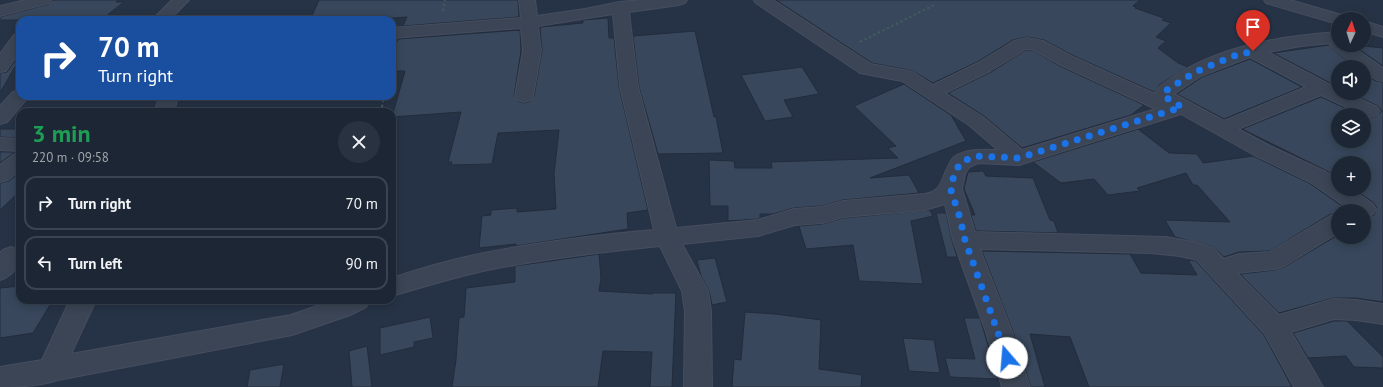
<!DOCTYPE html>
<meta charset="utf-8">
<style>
body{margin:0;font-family:"PT Sans",sans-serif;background:#293240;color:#f1f3f6;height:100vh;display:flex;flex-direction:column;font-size:15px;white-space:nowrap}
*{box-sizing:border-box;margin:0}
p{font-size:13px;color:#a0a5ac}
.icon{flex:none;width:22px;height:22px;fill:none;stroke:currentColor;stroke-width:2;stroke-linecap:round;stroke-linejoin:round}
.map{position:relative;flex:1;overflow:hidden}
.side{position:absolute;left:16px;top:108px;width:380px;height:196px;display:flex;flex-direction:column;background:#1c2634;border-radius:12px;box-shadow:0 2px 10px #0003,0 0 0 1px #3a434f}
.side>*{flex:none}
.guide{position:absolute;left:16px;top:16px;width:380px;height:84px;border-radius:12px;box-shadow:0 2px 10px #0003,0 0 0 1px #3a434f;background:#1a4fa0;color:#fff;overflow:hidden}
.needle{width:26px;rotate:4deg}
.buttons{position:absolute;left:1331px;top:12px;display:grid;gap:8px}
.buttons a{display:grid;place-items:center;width:40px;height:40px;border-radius:50%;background:#1c2634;box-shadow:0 2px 10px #0003,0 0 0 1px #3a434f;font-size:20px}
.pin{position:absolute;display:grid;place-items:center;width:34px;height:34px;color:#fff;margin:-41px -17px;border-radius:50% 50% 50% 0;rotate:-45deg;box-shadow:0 0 4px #0007}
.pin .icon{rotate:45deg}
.me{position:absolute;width:44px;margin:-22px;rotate:342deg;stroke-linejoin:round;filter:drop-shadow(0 0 3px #0008)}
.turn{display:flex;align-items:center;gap:14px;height:84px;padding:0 16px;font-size:18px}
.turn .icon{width:52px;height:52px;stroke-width:2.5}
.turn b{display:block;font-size:28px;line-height:34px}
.round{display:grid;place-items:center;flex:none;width:42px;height:42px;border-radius:21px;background:#293240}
.overview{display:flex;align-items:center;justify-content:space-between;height:68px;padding:0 16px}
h1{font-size:24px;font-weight:800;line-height:30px;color:#1e9e55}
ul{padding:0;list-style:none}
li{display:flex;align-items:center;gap:12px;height:54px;margin:0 8px 6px;padding:0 8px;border:2px solid #3a434f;border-radius:12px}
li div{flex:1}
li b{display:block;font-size:15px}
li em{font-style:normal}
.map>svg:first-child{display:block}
.building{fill:#38475c;stroke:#222c3c}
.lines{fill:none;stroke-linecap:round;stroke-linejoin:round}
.minor-casing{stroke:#454e5e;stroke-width:2}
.path{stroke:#425b5e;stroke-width:2;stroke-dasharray:2.5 2.5;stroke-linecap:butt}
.minor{fill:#3b4555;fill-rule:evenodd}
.route{stroke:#1a73e8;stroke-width:7;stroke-dasharray:0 12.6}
</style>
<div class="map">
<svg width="1383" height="387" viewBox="0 0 1383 387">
<rect width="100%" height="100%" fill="#263346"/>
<!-- building -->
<path class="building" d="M52 0H119L116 2H124L101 20H0V17L49 4Z
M319 0H518L519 17 403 26 407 17 366 20H310Z
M776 0H1140L1133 6 1136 7 1135 8 1164 18 1162 20 1171 23 1156 37 1166 41 1158 48 1178 63 1188 67 1159 85 1154 92 1074 56 1044 40 1027 37 1013 40 977 62 933 83 913 71 872 63Z
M608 18 609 38H614L619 87 648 210 627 213 628 229 516 246V244L479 248 482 216 491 215V210L517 208V212L556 209 554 174 559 130 498 133 492 164 451 165 452 162H448L461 112 392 117 405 71H392V53L398 39 520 30 521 51 514 96 517 101 524 103 531 101 534 96 542 51 540 27 583 23V20Z
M695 31 714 117H716L723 153 658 154 639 87 633 36Z
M1329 45 1354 67H1338V87L1273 53Z
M1353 45 1383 48V66Z
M1026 50H1032L1060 66 1144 105 1131 115 1022 148 984 116 948 93 991 72Z
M20 54V58L0 93V73L7 72Z
M1250 59 1302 87 1224 119 1177 94 1202 77Z
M802 67 819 94 784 100 793 117 765 121 741 75Z
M1364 74 1376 81 1383 82V302L1356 298H1334L1279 313 1240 274 1275 270 1284 267 1338 235V237H1364V218L1374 215 1377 208 1374 203 1354 189H1364V163H1338V178L1327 171 1242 129 1321 97 1360 115H1338V141H1364V117L1370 118 1377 116 1382 111 1378 106 1351 93H1364Z
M904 84 951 115 966 141 870 178 909 175 919 193 843 200 822 206 794 208 773 214H760V218L758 219 728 221V206H710L709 160 734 161 735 168H772L771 162 898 158 888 148 896 146 854 106Z
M0 129H20V138L0 137Z
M1138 129 1169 153 1197 154 1203 163 1253 156 1309 183 1349 211H1338V213L1329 215 1270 251 1239 252 1224 257 1213 247 1175 237 1165 220 1230 222 1197 185H1193L1186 173 1137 188 1140 191 1108 195 1094 179 1061 183 1033 162Z
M0 152H17L12 154 0 163Z
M983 171 986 176 1033 178 1050 220 1054 221 1058 233 976 231 971 215H975L964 189 968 172Z
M20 172V191L0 210V183L9 181Z
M930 210 933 216 911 221 923 284 859 281 853 245 806 249 799 226 822 224 843 218Z
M936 213H946L952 240 957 257H947Z
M982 251 1130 254 1141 273 1197 275 1188 260 1196 261 1264 335 1292 387H1089L1070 337 1030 334 1045 387H1031L1013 332Z
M599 254 601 278 599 291 652 294 653 293H676L672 387H650L652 352 603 351 598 387H452L456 360 459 318 464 317 466 288 515 282V266Z
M715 258 727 302 712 305 709 291 701 276 697 260Z
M20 286V300H53L33 333 0 338V288Z
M745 312 775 314 821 320 819 369 862 375 861 387H732L734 359 741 360Z
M430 317 433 338 414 342V347L380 355V328Z
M964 318H980L998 379 950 377 945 358 975 359Z
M1334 321H1347L1383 357V368L1354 367 1346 356 1308 358 1293 333Z
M903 338 934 340 940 373 909 371Z
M367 346 372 387H352L349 351Z
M284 364 280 387H247L250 370Z"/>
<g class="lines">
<!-- minor casing -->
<g class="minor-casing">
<path id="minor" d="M26 0H51L49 3 0 16V6Z
M172 0H189L169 20H152Z
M519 0H535L537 16 585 9 620 2 641 0H687L685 3 679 5 629 12 638 87 676 228 758 220 794 209 822 207 843 201 925 194C944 190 940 179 949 165 950 162 952 159 954 157 967 148 983 150 998 150L969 125 902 81 860 73 756 3 754 0H773L871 64 913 72 933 85 978 63 1014 41 1027 38 1043 41 1073 57 1155 94C1155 87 1164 84 1169 80 1217 46 1281 36 1338 32V45H1350L1383 68V81L1377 80 1364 72V67H1357L1354 65 1330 45 1332 43 1301 46 1268 52 1338 89V93H1347L1377 107 1380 111 1377 115 1370 117 1363 115 1321 95 1238 129 1270 146 1326 172 1338 180V189H1351L1373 204 1376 209 1373 214 1365 217 1364 211H1352L1310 182 1256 156 1181 114 1019 165 978 163 969 167 965 174 962 189 975 232 1166 237 1193 242 1213 248 1224 259 1239 254 1270 252 1330 216 1338 214V233L1284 266 1275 269 1237 273 1279 315 1334 299 1356 300 1383 304V324L1356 320 1334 319 1291 332 1323 387H1294L1265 334 1197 260 1180 256 1151 253 980 249 1012 332 1030 387H1002L986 332 953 240 945 204 925 210 843 217 822 223 795 225 758 236 682 244 708 291 711 311 712 387H684L685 311 682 291 660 246C601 252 541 259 483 271 452 278 422 287 392 296V278C422 268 453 259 484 253 540 242 597 235 654 230L620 87 613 14 538 26 541 51 533 96 531 100 524 102 517 100 515 96 523 51 521 28 392 38V28L521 18ZM1026 49H1032L1061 65 1156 109 1022 150 983 117 945 93 990 71ZM1250 57 1306 87 1224 121 1174 94 1201 76Z
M1264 0H1290L1345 16 1347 19H1338V24L1266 3Z
M1364 21 1383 27V37L1364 31Z
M20 34V51L6 71 0 72V54L14 35Z
M20 90V96H29L7 122 0 124V106L13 92Z
M160 96H178L174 112H154Z
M0 138 20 139V151L0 150Z
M20 153V170L8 180 0 182V165L13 155Z
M11 247 19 250C22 264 13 276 0 280V253L3 250Z
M70 300H96L71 354 291 315 334 300H370L366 307 350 315 292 335 58 380C40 386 19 387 0 387V367L42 360Z"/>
</g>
<!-- path -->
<path class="path" d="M443 11 445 0
M860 42 936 4
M381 112 384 96"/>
<!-- minor -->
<use href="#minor" class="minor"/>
</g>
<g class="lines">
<!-- route -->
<path class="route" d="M1007 358 965 240 960 218 951 190 954 174 961 162 976 156 1019 158 1182 107 1165 97 1164 92 1195 72 1234 56 1253 51"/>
</g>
</svg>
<div class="buttons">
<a><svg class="needle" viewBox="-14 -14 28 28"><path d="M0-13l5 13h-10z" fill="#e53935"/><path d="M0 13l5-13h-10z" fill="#a0a5ac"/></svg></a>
<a><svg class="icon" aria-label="sound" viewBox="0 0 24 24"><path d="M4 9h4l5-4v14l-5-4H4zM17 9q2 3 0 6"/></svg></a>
<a><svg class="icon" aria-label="layers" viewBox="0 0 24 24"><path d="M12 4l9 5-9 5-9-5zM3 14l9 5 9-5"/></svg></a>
<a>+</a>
<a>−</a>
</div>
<div class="pin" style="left:1253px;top:51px;background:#d93025"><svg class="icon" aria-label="arrive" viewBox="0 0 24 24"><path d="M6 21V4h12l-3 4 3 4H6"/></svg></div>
<svg class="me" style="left:1007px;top:358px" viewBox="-20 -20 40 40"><circle r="19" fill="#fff"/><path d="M0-13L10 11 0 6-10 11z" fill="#1a73e8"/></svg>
<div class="guide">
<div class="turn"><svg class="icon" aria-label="right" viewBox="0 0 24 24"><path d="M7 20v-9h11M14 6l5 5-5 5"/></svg><div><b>70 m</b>Turn right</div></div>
</div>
<section class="side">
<div class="overview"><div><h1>3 min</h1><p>220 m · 09:58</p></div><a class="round"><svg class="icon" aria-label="close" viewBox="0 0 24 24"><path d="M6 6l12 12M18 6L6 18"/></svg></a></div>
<ul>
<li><svg class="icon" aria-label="right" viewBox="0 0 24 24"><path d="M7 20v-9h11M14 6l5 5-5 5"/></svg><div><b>Turn right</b></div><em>70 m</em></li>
<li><svg class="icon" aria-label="left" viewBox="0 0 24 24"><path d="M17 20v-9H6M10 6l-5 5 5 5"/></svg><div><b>Turn left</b></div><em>90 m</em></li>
</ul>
</section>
</div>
